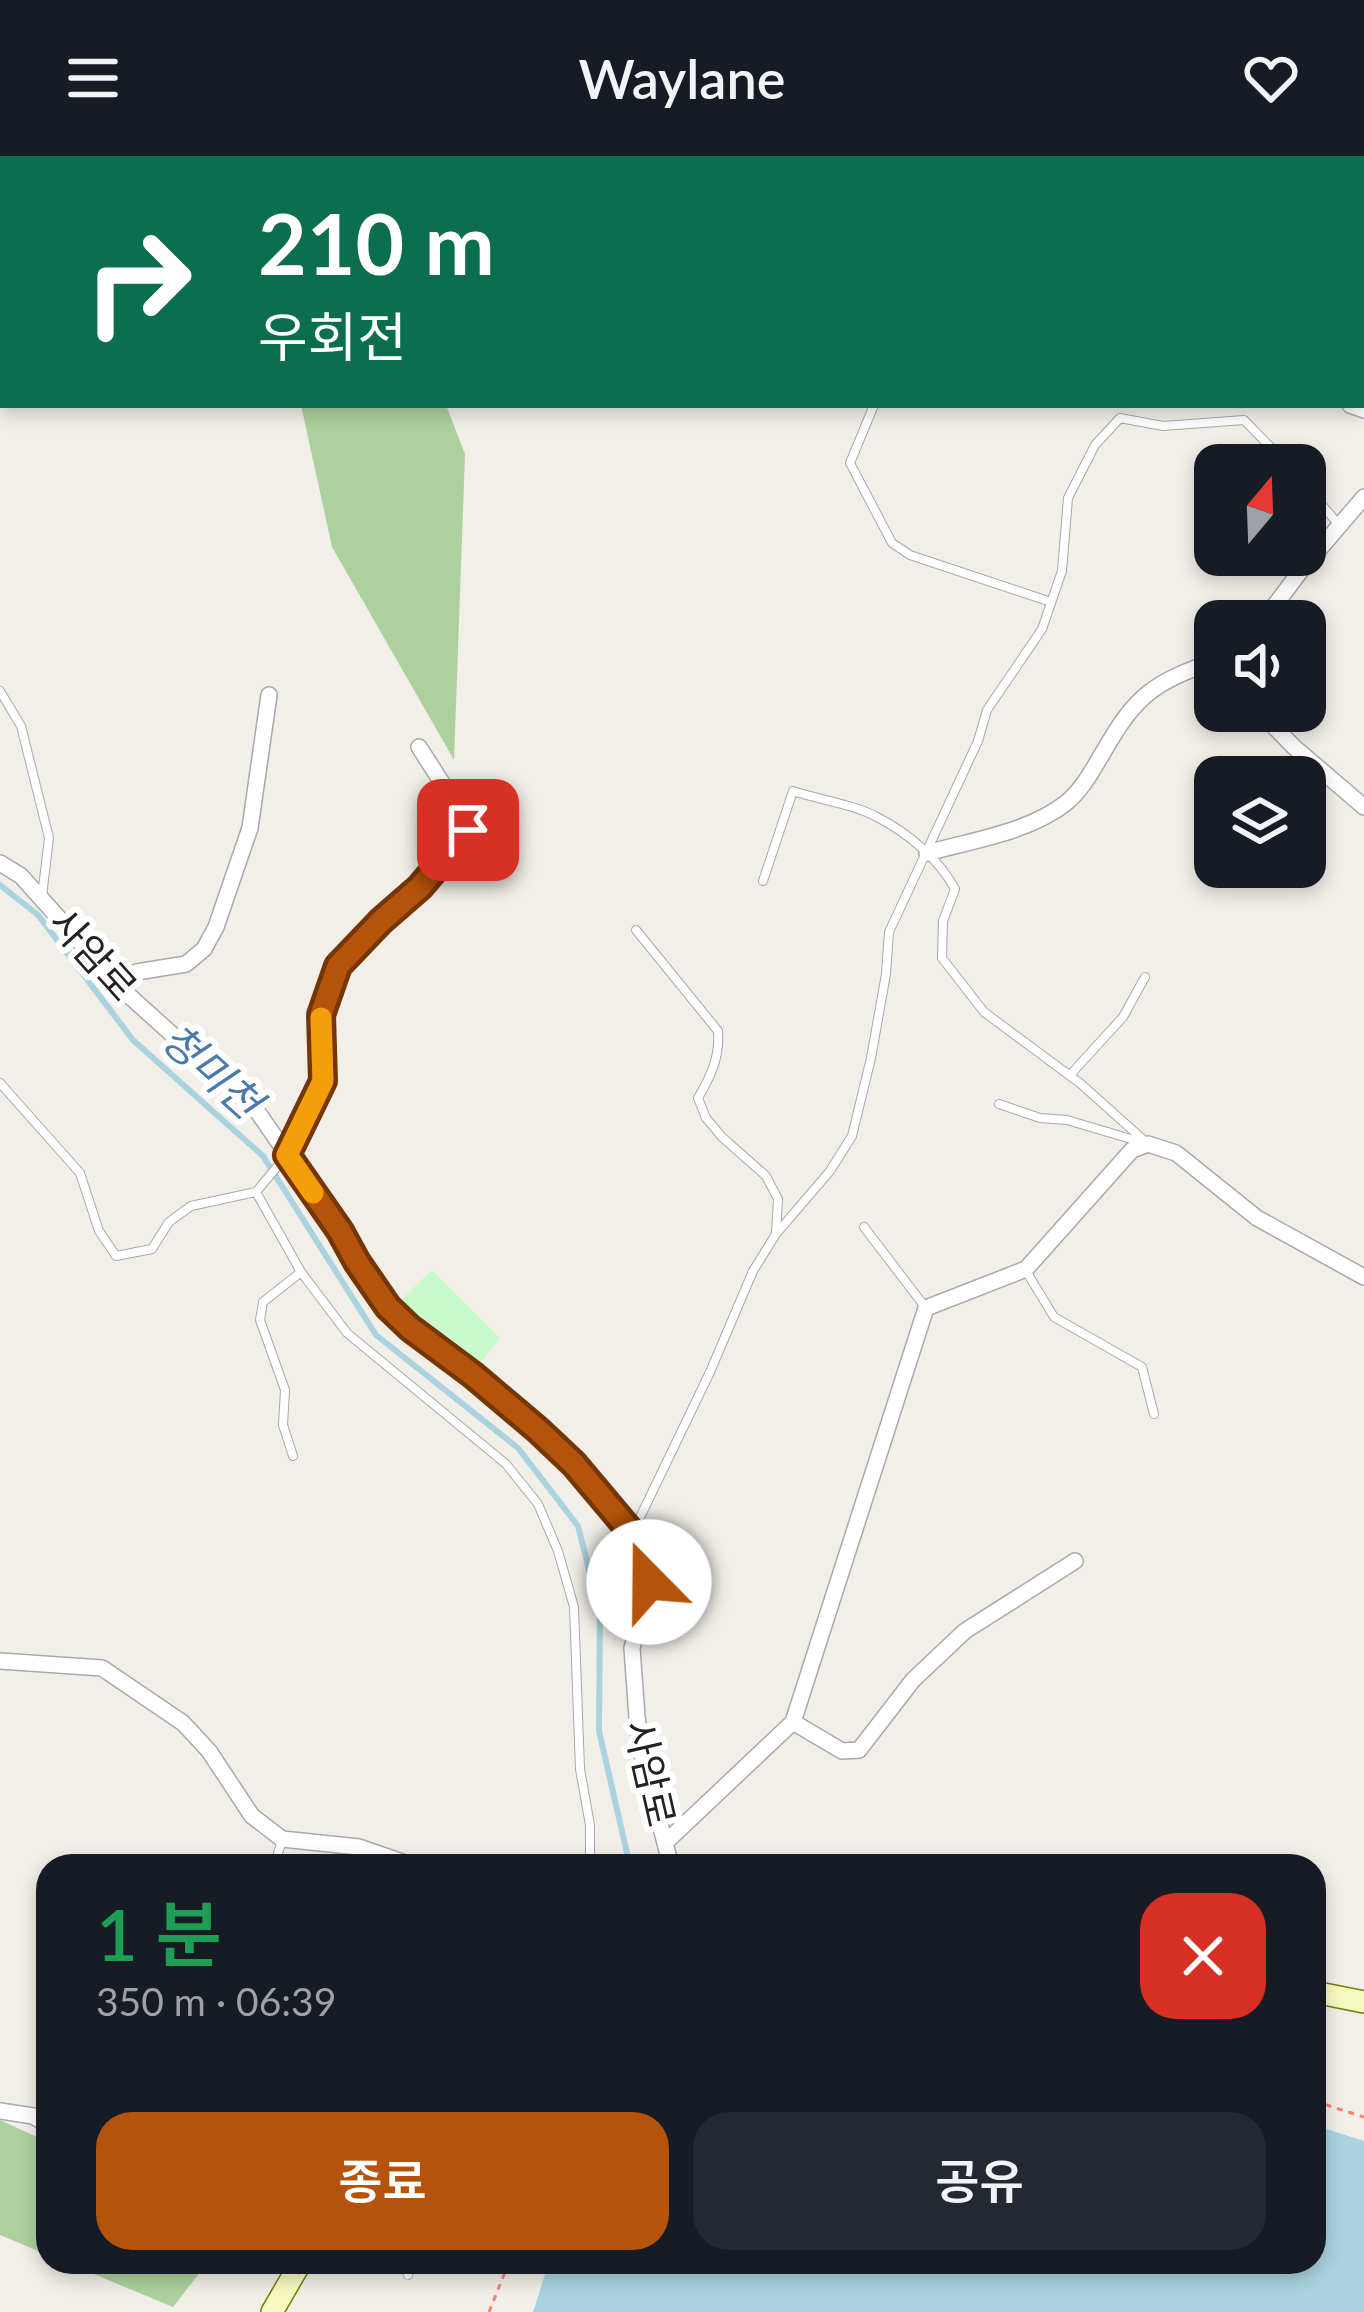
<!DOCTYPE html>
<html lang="ko">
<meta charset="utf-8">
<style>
body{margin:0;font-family:Lato,"Noto Sans KR",sans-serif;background:#242831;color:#f1f3f6;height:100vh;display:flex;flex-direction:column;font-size:45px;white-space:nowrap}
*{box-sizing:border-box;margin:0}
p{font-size:39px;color:#9ea1a6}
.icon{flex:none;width:66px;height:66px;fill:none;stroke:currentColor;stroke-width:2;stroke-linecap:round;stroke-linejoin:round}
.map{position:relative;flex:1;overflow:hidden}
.drawer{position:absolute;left:36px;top:1698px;width:1290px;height:420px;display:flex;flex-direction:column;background:#171b24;border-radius:36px;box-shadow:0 6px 18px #0003}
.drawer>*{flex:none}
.hud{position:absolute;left:0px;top:0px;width:1365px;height:252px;box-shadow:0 6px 18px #0003;background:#0b6e4f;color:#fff;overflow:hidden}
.needle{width:78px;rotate:19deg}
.controls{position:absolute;left:1194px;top:288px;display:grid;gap:24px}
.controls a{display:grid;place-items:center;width:132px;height:132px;border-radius:24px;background:#171b24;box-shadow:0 6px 18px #0003;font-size:60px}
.pin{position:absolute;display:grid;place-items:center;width:102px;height:102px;color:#fff;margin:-51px;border-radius:24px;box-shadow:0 6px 18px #0006}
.me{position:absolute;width:132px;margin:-66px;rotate:338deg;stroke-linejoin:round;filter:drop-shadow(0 0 9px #0008)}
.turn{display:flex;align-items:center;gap:42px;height:252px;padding:0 60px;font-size:54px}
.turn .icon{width:156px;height:156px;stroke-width:2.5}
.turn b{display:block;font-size:84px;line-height:102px}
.round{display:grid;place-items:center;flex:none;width:126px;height:126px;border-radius:36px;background:#242831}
.summary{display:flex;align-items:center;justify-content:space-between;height:204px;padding:0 60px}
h1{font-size:72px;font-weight:600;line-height:90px;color:#1e9e55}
.button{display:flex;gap:24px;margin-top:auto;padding:24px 60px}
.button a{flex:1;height:138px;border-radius:36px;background:#b45309;color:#fff;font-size:48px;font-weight:600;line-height:138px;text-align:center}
.button a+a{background:#242831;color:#f1f3f6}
header{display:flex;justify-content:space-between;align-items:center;height:156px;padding:0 60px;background:#171b24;font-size:54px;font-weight:600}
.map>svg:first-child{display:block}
.forest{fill:#add19e}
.park{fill:#c8facc}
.water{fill:#aad3df}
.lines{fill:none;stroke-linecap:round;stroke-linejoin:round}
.stream{stroke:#aad3df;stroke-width:6}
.lane-casing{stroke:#a9a9a9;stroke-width:10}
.street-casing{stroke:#a9a9a9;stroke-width:18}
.secondary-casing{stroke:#707d05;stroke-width:24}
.path{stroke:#fa8072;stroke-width:3;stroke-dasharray:6 6;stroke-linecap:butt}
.lane{stroke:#fff;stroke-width:8}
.street{stroke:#fff;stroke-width:15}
.secondary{stroke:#f7fabf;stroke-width:21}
.route-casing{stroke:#753606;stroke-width:30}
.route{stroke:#b45309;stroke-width:21}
.slow{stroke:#f59e0b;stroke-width:21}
.labels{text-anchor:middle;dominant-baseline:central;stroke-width:12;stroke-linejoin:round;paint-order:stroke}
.street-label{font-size:39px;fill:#222;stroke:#fff}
.water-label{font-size:42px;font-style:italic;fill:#4a7aab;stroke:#fff}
</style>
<header><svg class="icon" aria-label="menu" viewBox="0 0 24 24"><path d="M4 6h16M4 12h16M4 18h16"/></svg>Waylane<svg class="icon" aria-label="heart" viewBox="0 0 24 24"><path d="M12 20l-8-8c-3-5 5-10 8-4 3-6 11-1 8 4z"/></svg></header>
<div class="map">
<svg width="1364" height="2156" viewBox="0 0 1364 2156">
<rect width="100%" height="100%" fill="#f2efe9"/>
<!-- forest -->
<path class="forest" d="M301 249H446L465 298 454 604 332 391Z
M0 1964 48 1986V2099L0 2079Z
M65 2106H208L173 2151Z"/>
<!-- park -->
<path class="park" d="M432 1114 500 1182 481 1206 400 1145Z"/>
<!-- water -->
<path class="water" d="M1314 1969 1364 1985V2156H533L549 2106H1314Z"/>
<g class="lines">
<!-- stream -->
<path class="stream" d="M0 729 38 759 133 884 263 1000 376 1179 518 1292 578 1370 600 1457 599 1575 630 1710"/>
<!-- lane casing -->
<g class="lane-casing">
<path id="lane" d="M957 3 958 0
M874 249 850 307 892 387 910 399 1051 446
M1305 329 1339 369
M0 535 21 570 49 682 42 740
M763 725 793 635C820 644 853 648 877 661 908 677 939 703 955 733L943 765 942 802 984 856 1081 928 1148 988
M636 774 718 875C720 901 711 920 698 942L706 962 722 981 766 1020 778 1043 776 1076
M1070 919 1123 861 1145 821
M0 927 80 1017 99 1075 116 1100 152 1093 169 1066 191 1050 256 1036 286 1000
M999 948 1040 962 1067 964 1141 986
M256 1036 301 1116 347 1177 506 1308 538 1348 558 1395 574 1451 580 1613 590 1669V1710
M864 1071 925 1151
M1026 1115 1054 1161 1142 1211 1154 1258
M293 1300 283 1269 285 1234 260 1164 263 1146 301 1116
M633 1376 710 1216 753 1115 776 1078 830 1015 852 980 871 902 886 818 889 776 978 585 987 554 1042 473 1062 415 1068 342 1095 289 1120 262 1163 270 1244 264 1288 309
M257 1710 277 1701 282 1684
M403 2106 408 2119"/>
</g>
<!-- street casing -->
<g class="street-casing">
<path id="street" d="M1350 249 1364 254
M1263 465 1299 417 1364 341
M1259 555 1294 591 1364 651
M927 697C973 684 1027 677 1066 647 1083 633 1093 613 1104 595 1136 539 1154 526 1215 505
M0 707 21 720 125 836 257 955 340 1075 357 1106 388 1151 410 1172 473 1219 538 1274 575 1308 632 1377 644 1401 649 1425 632 1492 637 1561 642 1599 671 1710
M114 823 137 816 186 808 204 793 216 771 250 672 269 539
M287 999 323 925 321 859 338 810 381 765 420 731 468 674 462 658 419 591
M0 1505 102 1512 183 1567 209 1595 252 1660 282 1683 359 1691 414 1710
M793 1566 842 1595 859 1594 913 1524 965 1475 1075 1405
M667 1685 793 1566 926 1152 1026 1113 1132 994 1148 988 1176 997 1257 1062 1364 1121
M0 1955 33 1960 48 1969"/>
</g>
<!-- secondary casing -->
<g class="secondary-casing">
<path id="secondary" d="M1314 1836 1364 1846
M272 2156 301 2106"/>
</g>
<!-- path -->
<path class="path" d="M1314 1945 1364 1961
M489 2156 509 2106"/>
<!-- lane -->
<use href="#lane" class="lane"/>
<!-- street -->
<use href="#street" class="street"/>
<!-- secondary -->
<use href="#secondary" class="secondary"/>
</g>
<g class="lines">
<!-- route casing -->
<g class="route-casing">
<path id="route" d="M468 674 420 731 381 765 338 810 321 859 323 925 287 999 340 1075 357 1106 388 1151 410 1172 473 1219 538 1274 574 1308 632 1377 644 1401 649 1426"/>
</g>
<!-- route -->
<use href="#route" class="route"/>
<!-- slow -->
<path class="slow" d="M313 1037 287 999 323 925 321 862"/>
</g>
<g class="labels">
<!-- street labels -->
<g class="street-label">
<text transform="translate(94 798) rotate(48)">사암로</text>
<text transform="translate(651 1617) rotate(77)">사암로</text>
</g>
<!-- water labels -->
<g class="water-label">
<text transform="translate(212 914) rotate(42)">청미천</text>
</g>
</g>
</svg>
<div class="controls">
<a><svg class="needle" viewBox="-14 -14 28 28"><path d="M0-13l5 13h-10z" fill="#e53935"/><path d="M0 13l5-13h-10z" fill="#9ea1a6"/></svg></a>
<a><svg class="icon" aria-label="sound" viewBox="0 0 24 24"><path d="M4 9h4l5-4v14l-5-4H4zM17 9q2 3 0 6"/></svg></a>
<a><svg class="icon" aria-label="layers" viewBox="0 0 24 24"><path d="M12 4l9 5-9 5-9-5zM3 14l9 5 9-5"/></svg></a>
</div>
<div class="pin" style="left:468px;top:674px;background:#d93025"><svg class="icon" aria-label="arrive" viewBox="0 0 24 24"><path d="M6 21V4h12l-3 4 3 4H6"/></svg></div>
<svg class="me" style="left:649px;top:1426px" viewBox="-20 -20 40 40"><circle r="19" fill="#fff"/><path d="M0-13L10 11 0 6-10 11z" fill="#b45309"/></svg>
<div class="hud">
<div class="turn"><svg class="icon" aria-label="right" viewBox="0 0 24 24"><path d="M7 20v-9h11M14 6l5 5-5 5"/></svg><div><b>210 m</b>우회전</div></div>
</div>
<section class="drawer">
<div class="summary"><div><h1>1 분</h1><p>350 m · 06:39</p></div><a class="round" style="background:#d93025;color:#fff"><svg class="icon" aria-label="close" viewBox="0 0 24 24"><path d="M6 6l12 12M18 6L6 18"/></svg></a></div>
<div class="button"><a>종료</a><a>공유</a></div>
</section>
</div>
